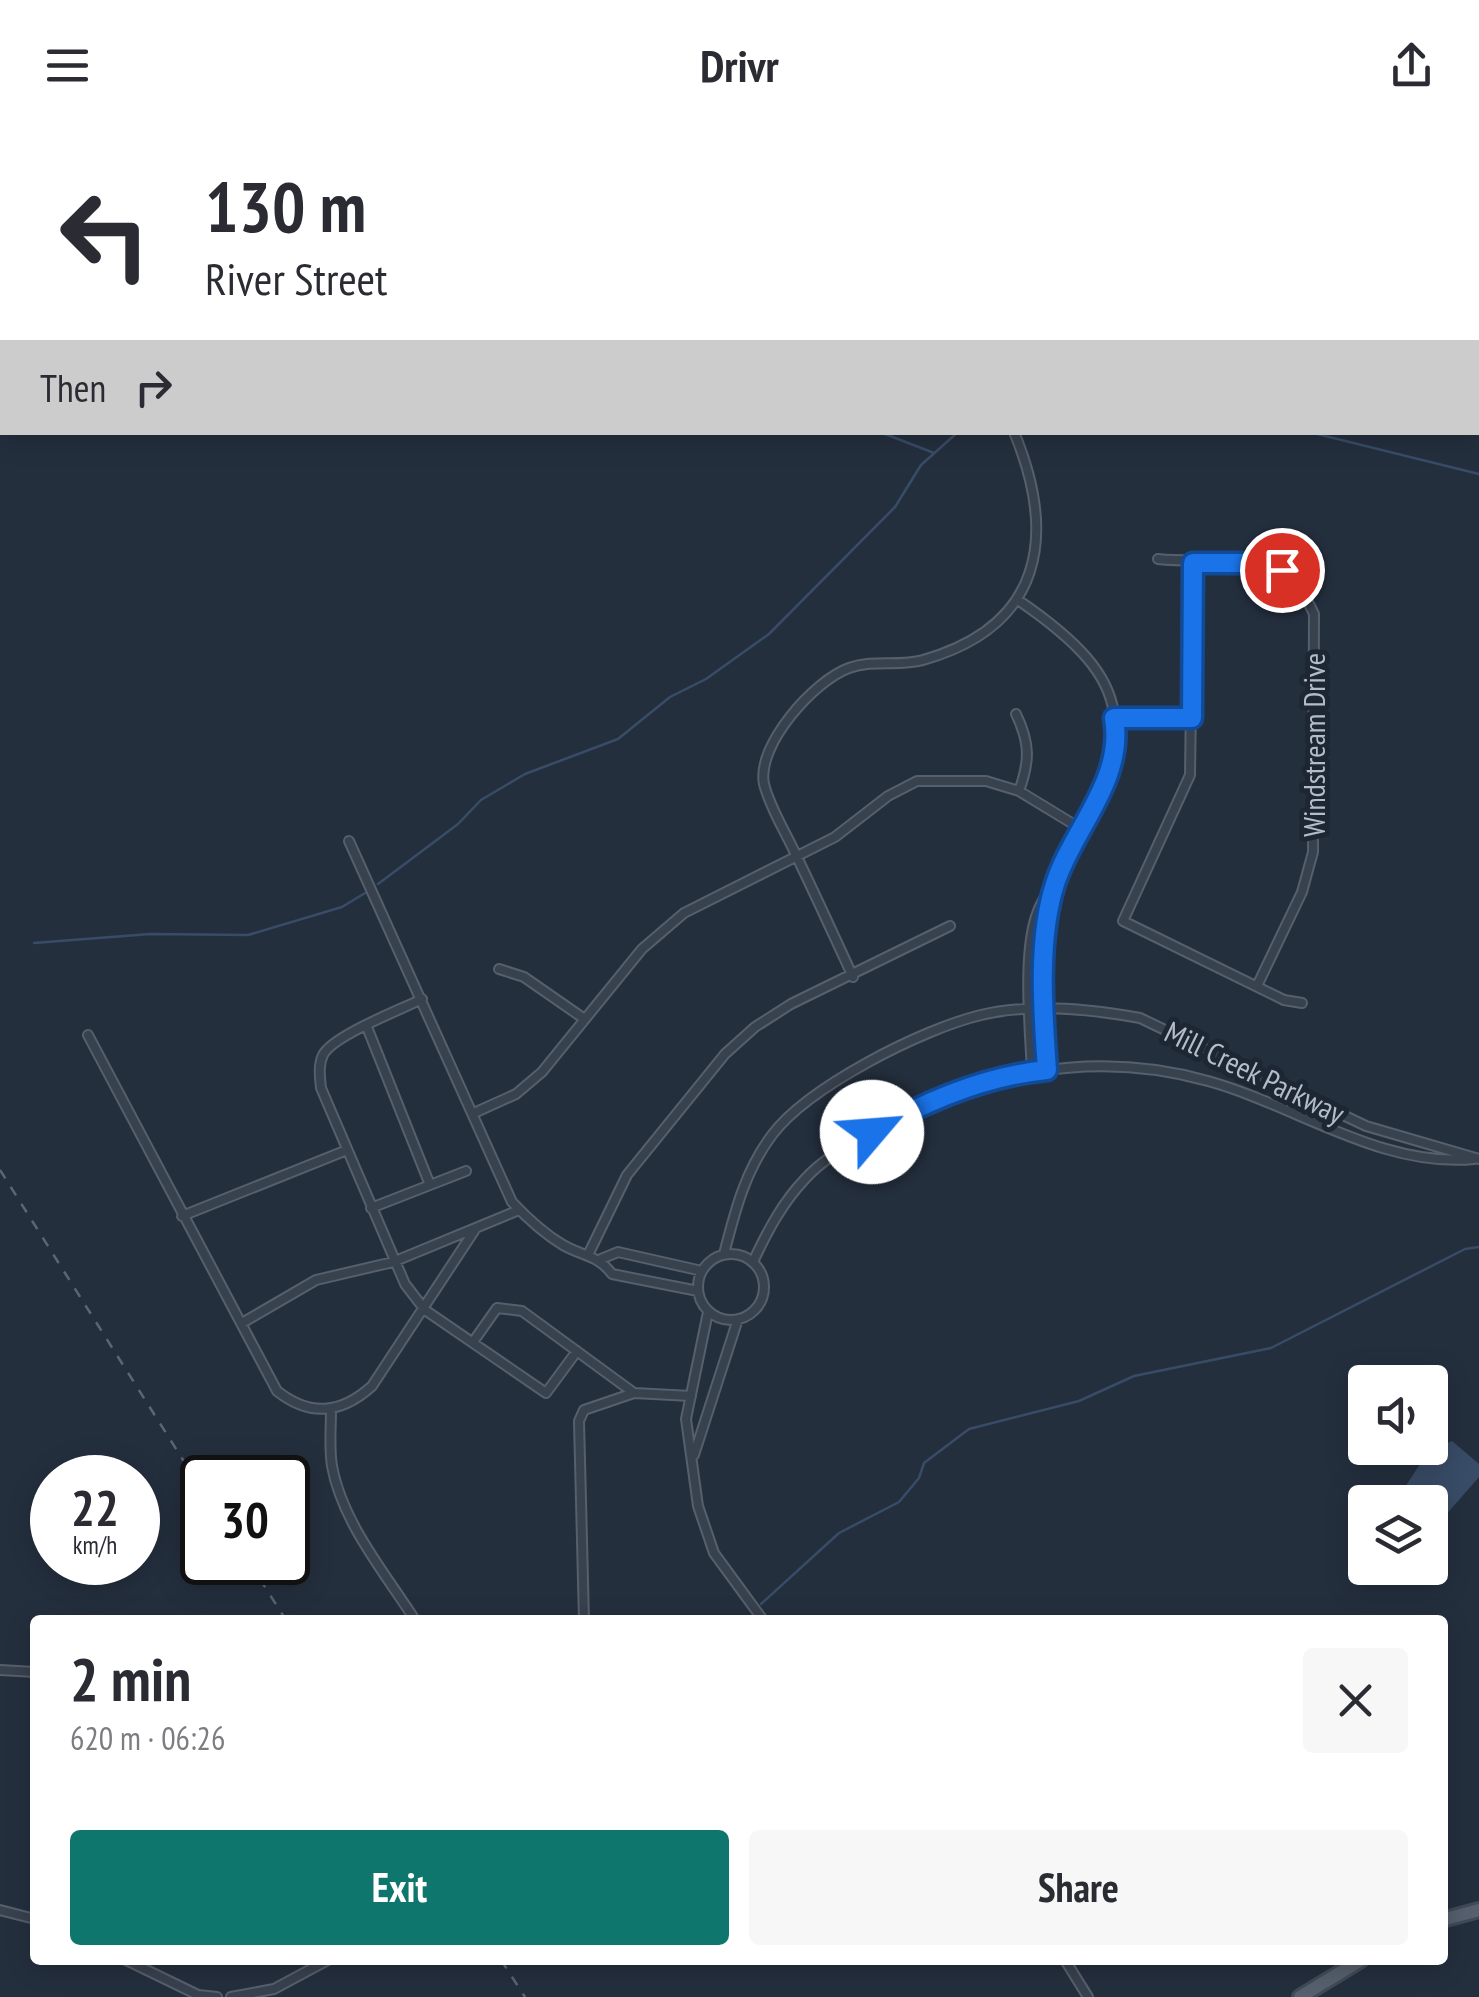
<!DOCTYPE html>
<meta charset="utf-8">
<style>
body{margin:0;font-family:"PT Sans Narrow",sans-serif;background:#f7f7f7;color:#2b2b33;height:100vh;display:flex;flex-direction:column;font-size:38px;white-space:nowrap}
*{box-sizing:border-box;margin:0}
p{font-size:32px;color:#7c7c81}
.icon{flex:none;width:55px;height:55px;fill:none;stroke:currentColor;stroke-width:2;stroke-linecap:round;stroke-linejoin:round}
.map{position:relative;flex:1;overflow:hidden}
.details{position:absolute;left:30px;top:1485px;width:1418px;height:350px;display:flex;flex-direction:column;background:#fff;border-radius:10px;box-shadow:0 5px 25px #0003}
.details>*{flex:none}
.hud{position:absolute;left:0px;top:0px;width:1480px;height:305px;box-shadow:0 5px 25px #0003;background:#fff;color:#2b2b33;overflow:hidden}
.tools{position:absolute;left:1348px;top:1235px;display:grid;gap:20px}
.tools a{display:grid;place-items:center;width:100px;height:100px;border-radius:10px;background:#fff;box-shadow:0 5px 25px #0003;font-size:50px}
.speed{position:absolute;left:30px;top:1325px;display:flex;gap:20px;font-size:50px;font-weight:700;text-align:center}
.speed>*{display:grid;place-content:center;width:130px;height:130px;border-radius:50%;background:#fff;box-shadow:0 5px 25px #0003;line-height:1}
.speed small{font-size:25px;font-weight:400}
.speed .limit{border:5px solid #111;border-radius:15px;background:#fff;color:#111}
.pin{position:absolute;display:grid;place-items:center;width:85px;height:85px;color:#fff;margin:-42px;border:5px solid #fff;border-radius:50%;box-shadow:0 2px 10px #0007}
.me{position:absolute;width:110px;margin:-55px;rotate:63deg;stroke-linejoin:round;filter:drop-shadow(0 0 8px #0008)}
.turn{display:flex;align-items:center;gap:35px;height:210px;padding:0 40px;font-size:45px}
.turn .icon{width:130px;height:130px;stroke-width:2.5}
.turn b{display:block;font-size:70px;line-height:85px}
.then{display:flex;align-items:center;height:95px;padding:0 40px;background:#0003;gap:20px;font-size:38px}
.round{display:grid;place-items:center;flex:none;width:105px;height:105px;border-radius:10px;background:#f7f7f7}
.headline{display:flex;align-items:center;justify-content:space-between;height:170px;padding:0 40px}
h1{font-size:60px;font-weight:700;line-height:75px}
.primary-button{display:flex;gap:20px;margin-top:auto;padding:20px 40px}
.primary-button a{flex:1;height:115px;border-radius:10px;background:#0f766e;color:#fff;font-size:40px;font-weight:700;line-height:115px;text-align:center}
.primary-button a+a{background:#f7f7f7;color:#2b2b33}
header{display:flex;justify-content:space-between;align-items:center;height:130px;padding:0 40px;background:#fff;font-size:45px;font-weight:700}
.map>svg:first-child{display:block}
.water{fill:#394c67}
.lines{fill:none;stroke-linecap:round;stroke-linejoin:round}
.stream{stroke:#394c67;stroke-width:2.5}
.street-casing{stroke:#565f6c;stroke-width:12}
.primary-casing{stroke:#414a57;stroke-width:18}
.street{stroke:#38414e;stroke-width:8}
.primary{stroke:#56606e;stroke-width:12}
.rail{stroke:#5a6575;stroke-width:2.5;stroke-dasharray:10 10;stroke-linecap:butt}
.route-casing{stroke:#114b97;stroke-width:25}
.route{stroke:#1a73e8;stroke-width:18}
.labels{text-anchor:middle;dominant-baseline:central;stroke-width:10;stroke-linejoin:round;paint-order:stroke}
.street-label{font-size:30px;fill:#b4bcc9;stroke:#1d2633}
</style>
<header><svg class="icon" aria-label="menu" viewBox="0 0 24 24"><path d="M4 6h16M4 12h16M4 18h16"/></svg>Drivr<svg class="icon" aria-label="share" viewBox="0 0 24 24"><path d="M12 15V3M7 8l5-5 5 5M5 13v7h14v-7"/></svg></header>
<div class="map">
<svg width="1479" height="1867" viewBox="0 0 1479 1867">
<rect width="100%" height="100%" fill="#242f3e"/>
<!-- water -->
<path class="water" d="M1452 1311 1479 1334V1347L1444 1387 1430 1431V1372H1395L1428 1322Z"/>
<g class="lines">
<!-- stream -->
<path class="stream" d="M1068 0 1069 2
M880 302 934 323
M1309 302 1479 344
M378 754 458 694 481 670 525 644 618 609 670 567 706 549 769 504 895 377 921 335 958 302
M34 813 150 804 248 805 342 777 365 763
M761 1474 839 1403 899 1372 919 1348 924 1333 969 1299 1079 1271 1134 1246 1271 1218 1465 1119 1479 1117
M746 1490 750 1486"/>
<!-- street casing -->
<g class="street-casing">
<path id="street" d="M1008 0 1009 2
M1322 0 1323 2
M871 2V0
M1158 429C1223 436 1282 412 1314 484L1313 722 1302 762 1257 856
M1193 433 1190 645 1123 791 1284 870 1302 873
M1018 470C1141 554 1134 602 1068 727 1059 745 1045 763 1038 781 1022 820 1030 898 1032 942
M1016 584C1030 613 1030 631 1019 661
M1114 588 1192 587
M349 711 512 1072C528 1089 543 1103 563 1115 582 1126 598 1125 612 1144L698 1161
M499 839 524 847 583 888
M853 847C834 806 815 764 795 723 785 701 770 678 764 654 756 615 815 550 849 538 874 529 899 537 923 530 1043 496 1057 406 1014 302
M422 869C400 880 332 906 323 925 318 935 320 947 321 958L405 1154 425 1180 546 1263 577 1221
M367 897 430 1055
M88 905 277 1261C310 1287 341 1284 372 1256L476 1098
M1047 941V797L1054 758
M474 983 516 964 542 942 642 819 684 783 835 707 888 666 917 651H986L1019 661 1083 700
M371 1078 466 1041
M182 1086 347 1020
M698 1157a33 33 0 1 1 66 0a33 33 0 1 1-66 0Z
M724 1124C735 1081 745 1041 772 1005 808 957 922 899 981 885 1031 873 1090 879 1140 888L1366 996 1479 1029
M588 1125 627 1045 725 924 755 897 791 874 950 796
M601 1129 618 1122 702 1141
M753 1132C767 1102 782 1073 805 1049 823 1029 849 1015 873 1001 976 943 1091 918 1208 951 1295 975 1381 1038 1474 1029
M708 1182 686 1289 698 1376 714 1423 763 1490
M242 1193 316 1150 393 1132 519 1080
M473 1212 497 1178 522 1181 634 1263
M331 1280C331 1298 329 1318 332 1336 342 1392 385 1443 415 1490
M694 1325 738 1189
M584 1490 579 1291 584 1280 634 1263 691 1266
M0 1540 35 1542
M0 1780 35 1789
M126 1830 198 1865 217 1867
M1065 1830 1088 1867
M231 1867 274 1859 328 1830"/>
</g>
<!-- primary casing -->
<g class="primary-casing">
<path id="primary" d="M1442 1790 1479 1780
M1300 1867 1361 1830"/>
</g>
<!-- street -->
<use href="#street" class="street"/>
<!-- primary -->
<use href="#primary" class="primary"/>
<!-- rail -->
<path class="rail" d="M0 1040 202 1360
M249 1432 286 1490
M501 1830 525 1867"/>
</g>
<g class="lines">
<!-- route casing -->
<g class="route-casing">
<path id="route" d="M872 1002C926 971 984 946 1047 940 1043 883 1037 810 1055 754 1072 700 1125 650 1114 588H1192L1193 433H1259L1282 440"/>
</g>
<!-- route -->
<use href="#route" class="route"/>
</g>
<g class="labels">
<!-- street labels -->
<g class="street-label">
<text transform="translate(1313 615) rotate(-90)">Windstream Drive</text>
<text transform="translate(1255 942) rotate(26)">Mill Creek Parkway</text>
</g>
</g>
</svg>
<div class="tools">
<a><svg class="icon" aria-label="sound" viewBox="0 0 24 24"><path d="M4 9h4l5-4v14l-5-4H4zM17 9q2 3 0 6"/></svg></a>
<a><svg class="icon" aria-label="layers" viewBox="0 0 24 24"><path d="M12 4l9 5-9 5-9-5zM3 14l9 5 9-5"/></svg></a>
</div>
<div class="speed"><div>22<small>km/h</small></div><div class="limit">30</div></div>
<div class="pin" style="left:1282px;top:440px;background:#d93025"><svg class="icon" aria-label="arrive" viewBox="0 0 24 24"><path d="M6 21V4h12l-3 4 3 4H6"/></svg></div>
<svg class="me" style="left:872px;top:1002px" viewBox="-20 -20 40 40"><circle r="19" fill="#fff"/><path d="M0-13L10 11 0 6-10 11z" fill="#1a73e8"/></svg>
<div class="hud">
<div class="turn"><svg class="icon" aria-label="left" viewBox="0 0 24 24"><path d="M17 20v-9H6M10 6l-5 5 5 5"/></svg><div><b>130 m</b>River Street</div></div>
<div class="then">Then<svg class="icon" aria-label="right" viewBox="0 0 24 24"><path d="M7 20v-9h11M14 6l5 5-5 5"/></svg></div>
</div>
<section class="details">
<div class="headline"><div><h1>2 min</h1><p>620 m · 06:26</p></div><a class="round"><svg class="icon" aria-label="close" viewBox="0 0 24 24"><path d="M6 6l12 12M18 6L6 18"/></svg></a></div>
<div class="primary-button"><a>Exit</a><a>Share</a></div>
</section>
</div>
